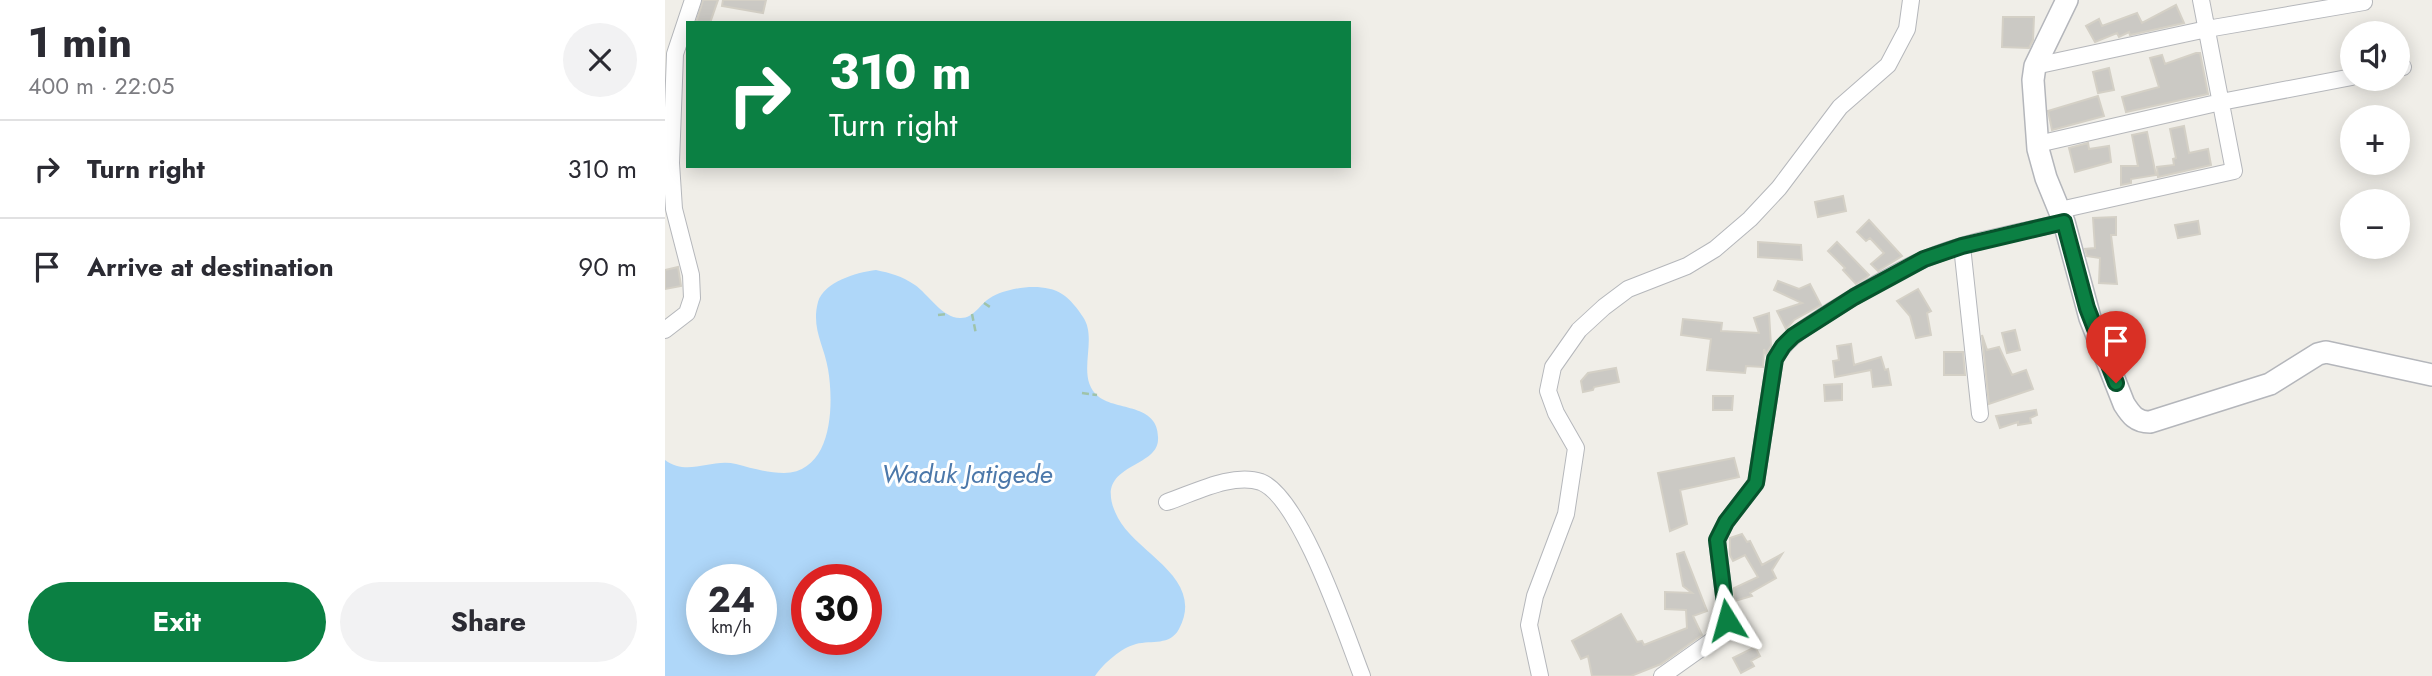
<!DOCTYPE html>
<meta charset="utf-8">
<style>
body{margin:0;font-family:Jost,sans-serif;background:#f2f2f3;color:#2b2b33;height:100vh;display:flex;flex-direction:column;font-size:26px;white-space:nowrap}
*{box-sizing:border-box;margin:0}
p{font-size:23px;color:#7c7c81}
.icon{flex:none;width:38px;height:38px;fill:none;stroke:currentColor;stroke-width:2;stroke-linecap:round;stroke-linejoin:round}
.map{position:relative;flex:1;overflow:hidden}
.details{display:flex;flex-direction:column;background:#fff;width:665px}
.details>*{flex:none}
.banner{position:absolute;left:21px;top:21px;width:665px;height:147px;border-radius:0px;box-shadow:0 4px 18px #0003;background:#0b8043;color:#fff;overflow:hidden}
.buttons{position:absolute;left:1675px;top:21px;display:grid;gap:14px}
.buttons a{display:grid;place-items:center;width:70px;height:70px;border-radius:50%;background:#fff;box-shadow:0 4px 18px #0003;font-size:35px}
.speed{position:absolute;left:21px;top:564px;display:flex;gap:14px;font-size:35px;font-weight:700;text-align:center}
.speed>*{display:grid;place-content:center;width:91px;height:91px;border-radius:50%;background:#fff;box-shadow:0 4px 18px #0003;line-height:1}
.speed small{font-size:18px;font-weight:400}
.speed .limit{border:10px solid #d22;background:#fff;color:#111}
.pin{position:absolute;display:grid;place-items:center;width:60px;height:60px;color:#fff;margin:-72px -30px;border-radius:50% 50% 50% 0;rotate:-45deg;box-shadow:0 0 7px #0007}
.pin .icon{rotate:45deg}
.me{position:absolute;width:77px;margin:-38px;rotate:352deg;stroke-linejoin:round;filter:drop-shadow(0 0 5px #0008)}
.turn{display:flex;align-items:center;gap:24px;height:147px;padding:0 28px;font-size:32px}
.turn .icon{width:91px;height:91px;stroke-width:2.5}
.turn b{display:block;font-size:49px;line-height:60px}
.round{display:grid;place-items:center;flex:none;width:74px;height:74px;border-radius:37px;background:#f2f2f3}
.overview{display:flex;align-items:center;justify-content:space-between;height:119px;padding:0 28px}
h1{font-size:42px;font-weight:700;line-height:52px}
.action{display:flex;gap:14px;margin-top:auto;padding:14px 28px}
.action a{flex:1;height:80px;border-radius:42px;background:#0b8043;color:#fff;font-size:28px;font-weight:700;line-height:80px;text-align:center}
.action a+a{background:#f2f2f3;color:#2b2b33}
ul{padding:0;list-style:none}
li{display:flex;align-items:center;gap:21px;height:98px;padding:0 28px;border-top:2px solid #e1e1e2}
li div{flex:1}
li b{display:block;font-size:26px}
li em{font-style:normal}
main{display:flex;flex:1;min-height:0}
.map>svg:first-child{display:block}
.water{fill:#afd7f9;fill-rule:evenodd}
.building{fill:#cbc9c4;stroke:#d4d0c6;stroke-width:2}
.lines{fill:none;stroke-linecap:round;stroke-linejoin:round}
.street-casing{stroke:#b5b7bb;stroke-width:18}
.secondary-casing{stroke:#b4b6bb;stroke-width:24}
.path{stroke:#9fc3aa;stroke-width:2.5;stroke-dasharray:7 3.5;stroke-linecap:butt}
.street{stroke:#fff;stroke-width:16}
.secondary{stroke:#fff;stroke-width:21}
.route-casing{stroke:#07532c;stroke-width:18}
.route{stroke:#0b8043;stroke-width:12}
.labels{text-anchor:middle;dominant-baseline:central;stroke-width:6;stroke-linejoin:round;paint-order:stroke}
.water-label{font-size:26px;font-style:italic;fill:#4c78aa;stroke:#fff}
</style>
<main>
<section class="details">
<div class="overview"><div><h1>1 min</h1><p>400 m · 22:05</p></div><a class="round"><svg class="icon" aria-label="close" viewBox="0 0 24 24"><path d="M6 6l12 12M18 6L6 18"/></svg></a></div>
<ul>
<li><svg class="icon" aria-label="right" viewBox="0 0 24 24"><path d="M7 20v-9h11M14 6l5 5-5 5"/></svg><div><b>Turn right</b></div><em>310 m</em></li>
<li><svg class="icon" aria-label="arrive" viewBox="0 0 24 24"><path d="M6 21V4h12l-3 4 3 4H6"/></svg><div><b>Arrive at destination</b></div><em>90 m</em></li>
</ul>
<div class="action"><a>Exit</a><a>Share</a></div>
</section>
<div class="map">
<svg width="1767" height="676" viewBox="0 0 1767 676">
<rect width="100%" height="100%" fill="#f0eee8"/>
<!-- water -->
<path class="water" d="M211 270C225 273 237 276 250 285 263 294 278 319 296 318 309 318 315 304 325 298 343 287 379 282 397 294 405 299 413 309 418 317 434 340 409 378 434 397 452 411 495 403 493 440 492 470 424 463 453 518 472 554 541 578 514 629 505 646 487 640 471 644 456 648 439 663 430 676H0V460C23 477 46 458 71 464 86 468 103 473 119 473 168 472 169 404 163 369 159 345 146 328 153 302 159 282 192 272 211 270ZM37 579H96V639H37ZM142 579H201V639H142Z"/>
<!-- building -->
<path class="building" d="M38 0H53L45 23H31Z
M58 0H101L98 13 57 6Z
M1511 5 1519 23 1465 35 1464 32 1454 37 1452 33 1430 42 1421 26 1434 19 1437 26 1472 13 1477 23Z
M1338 17H1369L1368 40 1364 48 1337 47Z
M1531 53H1535L1543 94 1461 112 1457 97 1494 87 1485 58 1497 55 1500 64Z
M1444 68 1449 90 1433 93 1428 72Z
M1433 96 1439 116 1387 130 1383 111Z
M1519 126 1524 153 1543 149 1546 165 1493 177 1492 167 1509 165 1508 159 1511 158 1505 129Z
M1482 132 1491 175 1466 179V183L1456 185V166H1473L1467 135Z
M1423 143 1424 149 1444 146 1446 162 1410 172 1404 148Z
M1178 196 1181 211 1153 217 1150 202Z
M1451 217V235H1446L1452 284 1434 283 1435 258 1422 256 1420 249 1430 248 1428 218Z
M1204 220 1237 256 1213 271 1206 264 1219 253 1205 238 1201 241 1192 232Z
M1533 221 1535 234 1513 238 1510 225Z
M1093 242 1136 245 1137 260 1093 257Z
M1172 242 1204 275 1202 277 1191 284 1178 270 1180 268 1163 251Z
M13 267 16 286 0 289V270Z
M1113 281 1134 289 1145 284 1156 305 1129 320 1121 329 1112 311 1137 303 1109 290Z
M1253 289 1266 311 1262 313 1266 335 1251 338 1245 316 1232 301Z
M1104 313 1106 346 1101 354 1099 349 1098 367 1081 366 1080 373 1042 370 1046 339 1016 335 1018 319 1057 323 1056 331 1094 333 1089 318Z
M1350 330 1355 350 1342 353 1337 333Z
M1317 335 1322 350 1334 347 1347 375 1361 370 1368 389 1324 404Z
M1186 344 1189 365 1216 357 1220 370 1223 369 1226 385 1208 387 1206 370 1170 377 1168 361 1174 360 1172 346Z
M1279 352H1298L1300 375H1279Z
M951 368 954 382 929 387 928 390 918 392 916 381 923 373Z
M1177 384V400L1160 401 1159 385Z
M1048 396H1068L1067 410H1048Z
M1371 410 1372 415 1365 418 1366 423 1353 425V422L1335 428 1331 416Z
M1069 458 1074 477 1015 490 1022 524 1005 531 993 473Z
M1077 534 1082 542 1085 541 1097 565 1117 554 1107 570 1111 578 1085 593 1087 596 1070 601 1069 588 1093 577 1080 555 1068 561 1065 555V538Z
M1019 552 1042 611 1028 616 1037 635 996 664 966 676H927L923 656 916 659 907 641 956 614 972 642 977 641 979 645 1022 628 1021 610 1000 609V592L1027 593 1018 586 1012 554Z
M1090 647 1095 656 1086 661 1089 666 1076 673 1068 658Z"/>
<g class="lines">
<!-- street casing -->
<g class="street-casing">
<path id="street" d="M1370 66 1542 29 1699 2
M1732 68 1738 67
M1373 144 1556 102 1687 77
M1395 210 1569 171 1536 0
M1297 246 1315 414
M0 330 22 313 27 298 26 275 9 209 6 163 10 54 28 0
M502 502C529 493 568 472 596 482 636 498 681 635 697 676
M875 676 864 625 870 596 901 514 911 448 891 413 883 391 888 367 914 330 939 307 963 289 1022 266 1050 249 1085 219 1114 188 1175 107 1223 65 1242 29 1246 0
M997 676 1052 637 1062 620 1052 540 1061 522 1091 483 1110 359C1122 336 1145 325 1166 311 1196 293 1227 273 1260 259 1303 240 1353 233 1399 222"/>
</g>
<!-- secondary casing -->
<g class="secondary-casing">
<path id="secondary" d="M1402 0 1370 66 1368 80 1373 149 1381 178 1399 222 1425 318 1459 404C1466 415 1471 422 1485 422L1605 384 1653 354 1661 352 1767 375"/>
</g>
<!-- path -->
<path class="path" d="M319 303 325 307
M307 314 311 334
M273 315 282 314
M417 393 432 395"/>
<!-- street -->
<use href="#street" class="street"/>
<!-- secondary -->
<use href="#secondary" class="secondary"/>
</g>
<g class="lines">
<!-- route casing -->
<g class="route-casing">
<path id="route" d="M1062 620 1052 540 1061 522 1091 483 1110 359 1118 346 1128 336 1189 297 1259 259 1297 246 1399 222 1422 308 1451 383"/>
</g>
<!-- route -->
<use href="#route" class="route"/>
</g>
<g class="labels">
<!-- water labels -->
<g class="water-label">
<text x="302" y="474">Waduk Jatigede</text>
</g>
</g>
</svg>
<div class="buttons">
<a><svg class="icon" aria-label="sound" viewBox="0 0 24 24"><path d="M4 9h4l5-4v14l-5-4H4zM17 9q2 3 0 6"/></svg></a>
<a>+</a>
<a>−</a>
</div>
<div class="speed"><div>24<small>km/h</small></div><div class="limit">30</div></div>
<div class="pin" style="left:1451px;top:383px;background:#d93025"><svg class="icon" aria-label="arrive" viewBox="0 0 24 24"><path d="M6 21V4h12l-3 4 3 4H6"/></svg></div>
<svg class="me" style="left:1062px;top:620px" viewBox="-20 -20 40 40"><path d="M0-17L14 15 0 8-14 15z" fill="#0b8043" stroke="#fff" stroke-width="4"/></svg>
<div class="banner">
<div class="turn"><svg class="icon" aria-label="right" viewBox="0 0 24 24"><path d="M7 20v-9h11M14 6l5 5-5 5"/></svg><div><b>310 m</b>Turn right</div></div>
</div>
</div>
</main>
